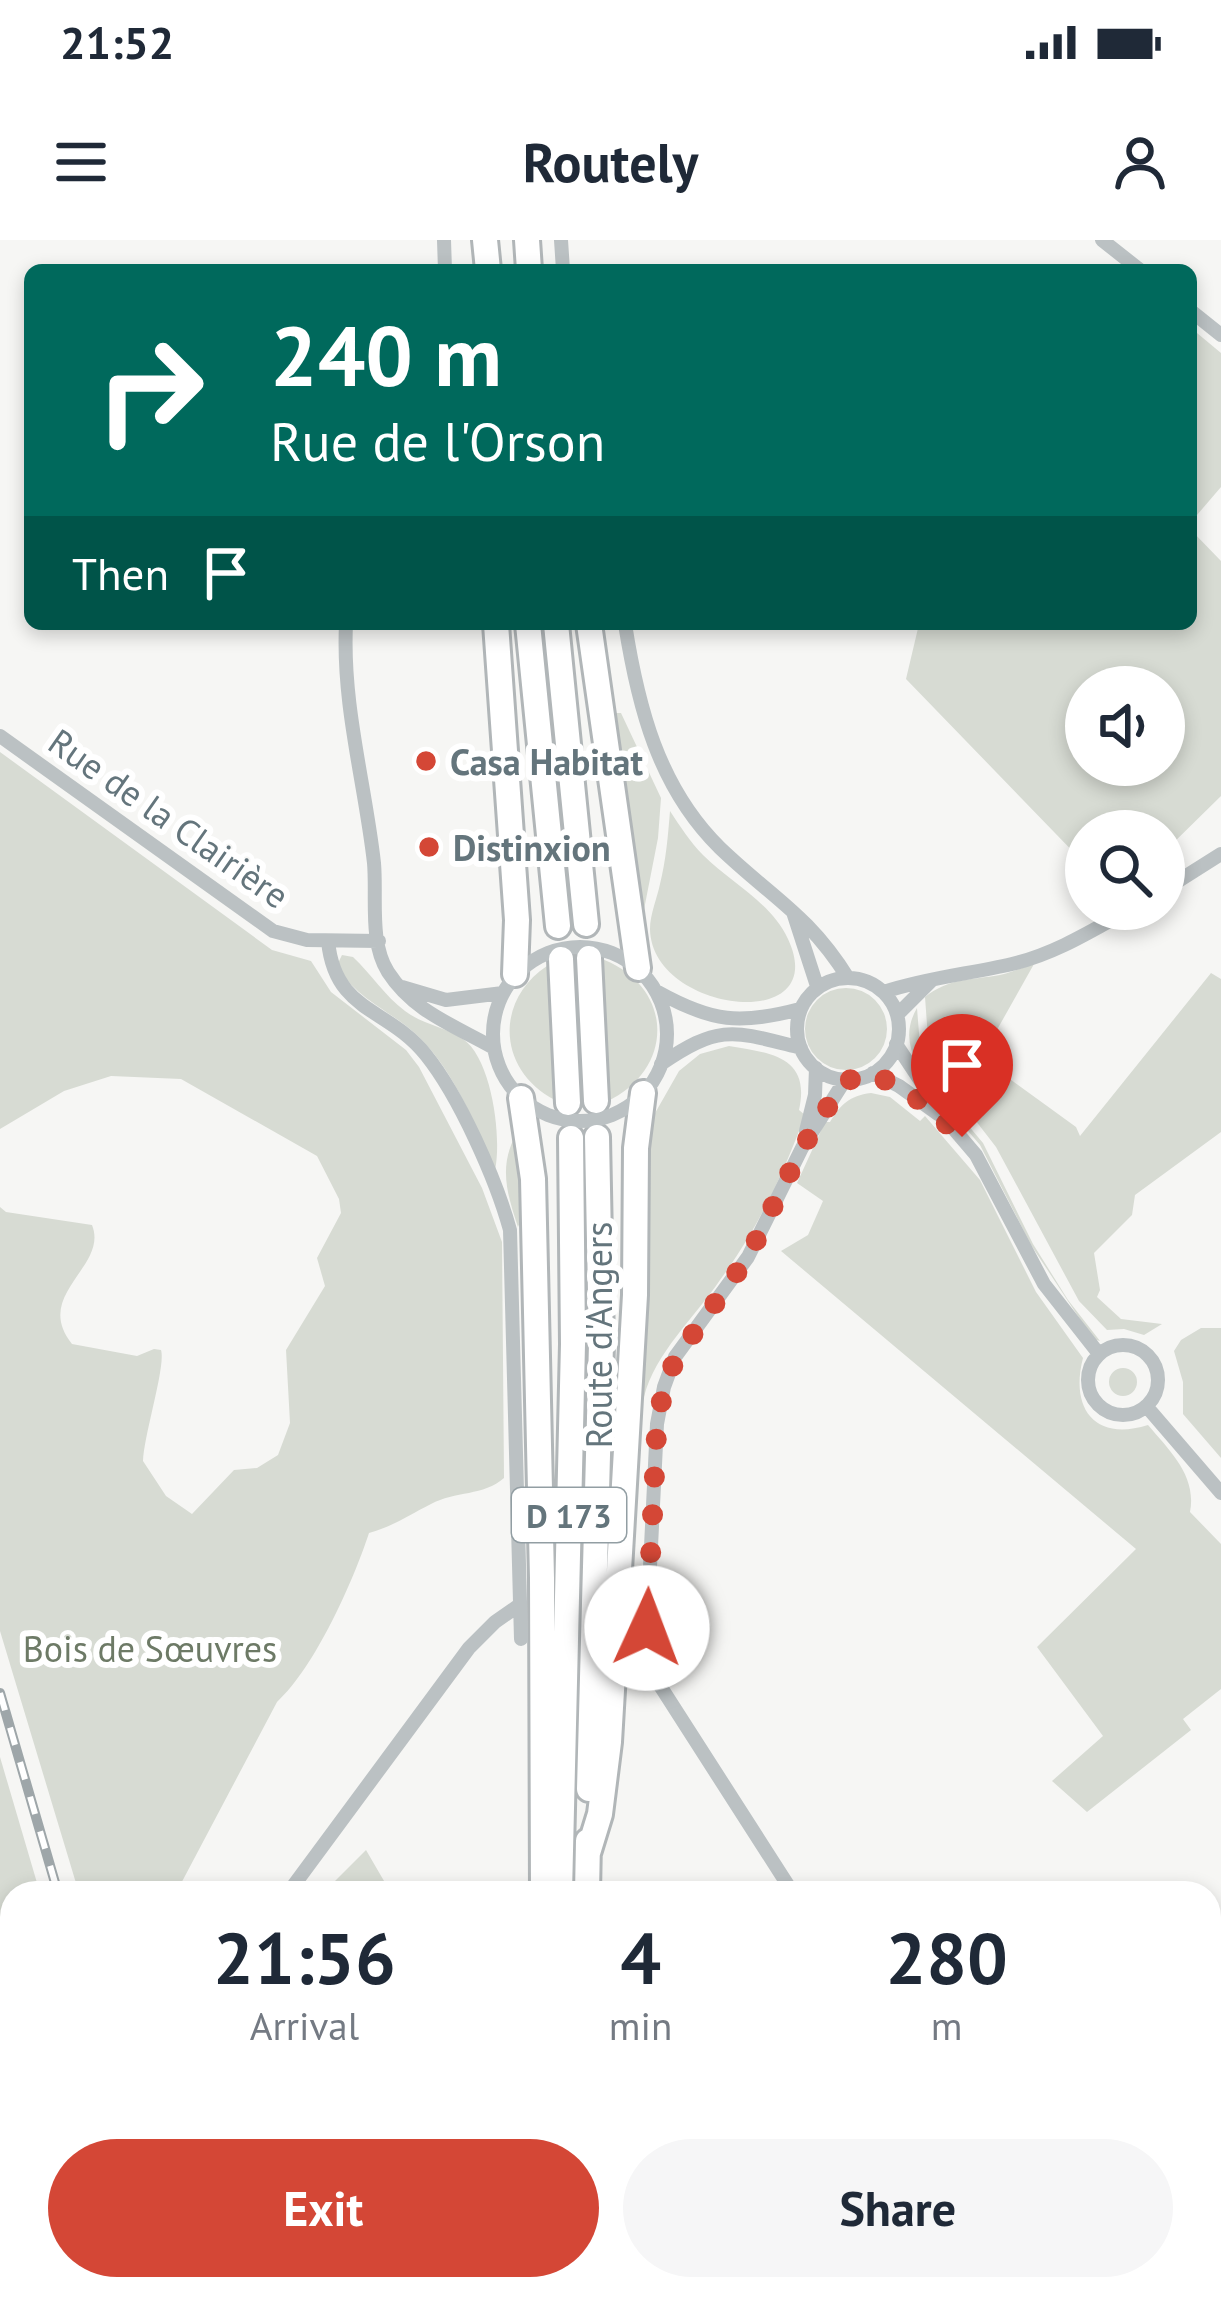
<!DOCTYPE html>
<meta charset="utf-8">
<style>
body{margin:0;font-family:"PT Sans",sans-serif;background:#f6f6f7;color:#1f2937;height:100vh;display:flex;flex-direction:column;font-size:45px;white-space:nowrap}
*{box-sizing:border-box;margin:0}
p{font-size:39px;color:#747a83}
.icon{flex:none;width:66px;height:66px;fill:none;stroke:currentColor;stroke-width:2;stroke-linecap:round;stroke-linejoin:round}
.map{position:relative;flex:1;overflow:hidden}
.sheet{position:absolute;left:0px;top:1641px;width:1221px;height:420px;display:flex;flex-direction:column;background:#fff;border-radius:36px 36px 0 0;box-shadow:0 6px 18px #0003}
.sheet>*{flex:none}
.guide{position:absolute;left:24px;top:24px;width:1173px;height:366px;border-radius:18px;box-shadow:0 6px 18px #0003;background:#00695c;color:#fff;overflow:hidden}
.buttons{position:absolute;left:1065px;top:426px;display:grid;gap:24px}
.buttons a{display:grid;place-items:center;width:120px;height:120px;border-radius:50%;background:#fff;box-shadow:0 6px 18px #0003;font-size:60px}
.pin{position:absolute;display:grid;place-items:center;width:102px;height:102px;color:#fff;margin:-123px -51px;border-radius:50% 50% 50% 0;rotate:-45deg;box-shadow:0 0 12px #0007}
.pin .icon{rotate:45deg}
.me{position:absolute;width:132px;margin:-66px;rotate:2deg;stroke-linejoin:round;filter:drop-shadow(0 0 9px #0008)}
.turn{display:flex;align-items:center;gap:42px;height:252px;padding:0 48px;font-size:54px}
.turn .icon{width:156px;height:156px;stroke-width:2.5}
.turn b{display:block;font-size:84px;line-height:102px}
.then{display:flex;align-items:center;height:114px;padding:0 48px;background:#0003;gap:24px;font-size:45px}
.eta{display:flex;justify-content:space-evenly;align-items:center;height:204px;text-align:center}
.eta b{font-size:72px;font-weight:700;line-height:84px}
.primary-button{display:flex;gap:24px;margin-top:auto;padding:24px 48px}
.primary-button a{flex:1;height:138px;border-radius:72px;background:#d44736;color:#fff;font-size:48px;font-weight:700;line-height:138px;text-align:center}
.primary-button a+a{background:#f6f6f7;color:#1f2937}
.status{display:flex;justify-content:space-between;align-items:center;height:84px;padding:0 60px;background:#fff;direction:ltr}
.status svg{height:33px;fill:currentColor}
header{display:flex;justify-content:space-between;align-items:center;height:156px;padding:0 48px;background:#fff;font-size:54px;font-weight:700}
.map>svg:first-child{display:block}
.green{fill:#d7dbd3;fill-rule:evenodd}
.lines{fill:none;stroke-linecap:round;stroke-linejoin:round}
.highway-casing{stroke:#b1b6b8;stroke-width:30}
.street{stroke:#bbc1c3;stroke-width:14}
.highway{stroke:#fff;stroke-width:24}
.rail-casing{stroke:#9ea6a9;stroke-width:10}
.rail{stroke:#fff;stroke-width:6;stroke-dasharray:18;stroke-linecap:butt}
.route{stroke:#d44736;stroke-width:21;stroke-dasharray:0 37.8}
.poi-dot{fill:#d44736;stroke:#fff;stroke-width:4.5}
.labels{text-anchor:middle;dominant-baseline:central;stroke-width:12;stroke-linejoin:round;paint-order:stroke}
.shield{fill:#fff;stroke:#929ea3;stroke-width:3}
.shield-label{font-size:33px;font-weight:bold;fill:#64757c}
.poi-label{font-size:36px;font-weight:bold;fill:#64757c;stroke:#fff;text-anchor:start}
.street-label{font-size:36px;fill:#64757c;stroke:#fff}
.park-label{font-size:36px;fill:#6d7a66;stroke:#fff}
</style>
<div class="status"><b>21:52</b><svg viewBox="0 0 49 12"><path d="M0 12V9h3v3zM5 12V6h3v6zM10 12V3h3v9zM15 12V0h3v12zM26 1h20v11H26zM47 4h2v5h-2z"/></svg></div>
<header><svg class="icon" aria-label="menu" viewBox="0 0 24 24"><path d="M4 6h16M4 12h16M4 18h16"/></svg>Routely<svg class="icon" aria-label="person" viewBox="0 0 24 24"><circle cx="12" cy="8" r="4"/><path d="M4 21q1-7 8-7t8 7"/></svg></header>
<div class="map">
<svg width="1221" height="2061" viewBox="0 0 1221 2061">
<rect width="100%" height="100%" fill="#f6f6f4"/>
<!-- green -->
<path class="green" d="M1191 88 1221 113V247L1191 282Z
M1191 290 1221 321V556L1164 612V591H1086V625L906 439 919 384H1191ZM1086 447H1164V525H1086Z
M611 473H621L661 558 658 598 640 690Z
M0 512 272 710 311 721 331 752 406 810 419 827 482 948 502 1002 504 1238C484 1256 455 1251 431 1264 409 1275 394 1286 369 1293 353 1342 315 1427 277 1462L176 1653H79L0 1391V967L6 972 92 985C109 1027 32 1054 72 1104L137 1116 154 1109 161 1110C166 1126 144 1194 143 1221L166 1256 192 1274 234 1230 257 1228 278 1215 290 1183 286 1110 325 1046 317 1018 341 973 339 959 317 916 181 839 111 836 64 851 0 889Z
M670 571C680 586 690 602 703 615 731 643 771 662 788 699 833 795 651 773 650 689 650 675 657 658 660 644 666 620 668 596 670 571Z
M342 715 353 717C371 734 385 756 405 771 422 784 445 787 463 799 492 819 502 898 495 930 475 885 456 835 421 799 395 772 355 760 337 725Z
M599 718C674 744 677 829 606 862Z
M1034 724 989 804 992 826 1076 887 1080 896 1211 733 1221 739V892L1135 955 1132 975 1094 1013 1100 1050 1097 1057 1121 1079 1162 1084 1144 1095 1124 1089 1107 1090 1079 1061 996 907 935 828 929 812 925 757C948 739 967 740 994 736 1007 734 1021 728 1034 724Z
M547 726 555 860C498 831 494 761 547 726Z
M805 789a41 41 0 1 1 82 0a41 41 0 1 1-82 0Z
M917 768 921 818 938 846 935 849C915 824 899 799 917 768Z
M729 806C770 813 811 816 799 870L805 875C784 933 757 990 720 1040 695 1077 655 1113 644 1157L639 1158 646 889 679 831 700 814Z
M871 853 890 857 920 881 925 876 980 940 1036 1052 1083 1118C1070 1168 1094 1202 1148 1185 1170 1211 1197 1236 1190 1272L1221 1304V1449L1183 1479 1191 1490 1087 1572 1052 1541 1103 1496 1037 1407 1136 1309 781 1011 808 995 823 961 797 943 825 882H830C841 864 849 856 871 853Z
M942 854 983 903 1033 1004 1068 1060 1100 1101 1093 1099 1031 1005 980 905 939 857Z
M517 893 524 973 518 987C507 954 498 925 517 893Z
M1201 1088H1221V1218L1183 1174V1142L1174 1111 1181 1100Z
M1109 1142a14 14 0 1 1 28 0a14 14 0 1 1-28 0Z
M0 1517 40 1653H12V2049H103L104 2061H0Z
M366 1610 391 1653H323Z
M187 2049H512L513 2061H188Z
M616 2049H1042L1054 2061H617Z"/>
<g class="lines">
<!-- highway casing -->
<g class="highway-casing">
<path id="highway" d="M485 0 488 30
M527 0 529 30
M496 384 517 680 515 734
M528 384 558 686
M556 384 586 684
M589 384 638 728
M589 718 596 861
M561 719 568 863
M521 858 533 939 542 1338 543 1653
M589 1549 601 1104 597 897
M588 1613 600 1574 609 1502 635 1055 636 908 643 853
M560 1653 573 1104 571 898
M587 1653 588 1601
M564 2049 565 2061
M590 2049 591 2061"/>
</g>
<!-- street -->
<path class="street" d="M444 0 445 30
M561 0 563 30
M1102 0 1140 30
M1191 71 1221 95
M346 384C342 465 365 543 374 623 377 657 369 702 388 732 413 771 453 785 492 807
M625 384C638 466 658 547 720 608 771 657 808 674 848 738
M0 496 273 691 307 700 379 701
M1164 650 1221 614
M793 672 817 746
M328 701C335 773 388 767 426 815 459 856 496 939 510 990L521 1399
M493 794a87 87 0 1 1 174 0a87 87 0 1 1-174 0Z
M797 789a51 51 0 1 1 102 0a51 51 0 1 1-102 0Z
M402 747 446 760 503 753
M658 752C712 782 740 785 800 769
M884 752C926 738 969 734 1012 724 1055 714 1093 690 1131 669
M898 774 931 741
M896 804 947 881 976 915 1044 1044 1099 1114
M661 824C721 783 734 791 801 808
M873 833 899 846 938 874
M806 891 815 855 816 828
M1088 1140a35 35 0 1 1 70 0a35 35 0 1 1-70 0Z
M1147 1167 1221 1253
M288 1653 469 1408 495 1382 518 1366
M793 1653 659 1444 647 1388 657 1184 664 1147 675 1117 748 1017 802 908 845 840
M177 2049 178 2061"/>
<!-- highway -->
<use href="#highway" class="highway"/>
<!-- rail casing -->
<g class="rail-casing">
<path id="rail" d="M0 1453 58 1653
M151 2049 153 2061"/>
</g>
<!-- rail -->
<use href="#rail" class="rail"/>
</g>
<g class="lines">
<!-- route -->
<path class="route" d="M647 1388 657 1184 664 1148 676 1118 748 1017 802 908 845 840 860 839 873 833 916 858 962 897"/>
</g>
<!-- markers -->
<g class="poi-dot">
<circle cx="426" cy="521" r="12"/>
<circle cx="429" cy="607" r="12"/>
</g>
<g class="labels">
<!-- shield labels -->
<rect class="shield" x="512" y="1248" width="114" height="54" rx="9"/>
<g class="shield-label">
<text x="569" y="1275">D 173</text>
</g>
<!-- poi labels -->
<g class="poi-label">
<text x="450" y="521">Casa Habitat</text>
<text x="453" y="607">Distinxion</text>
</g>
<!-- street labels -->
<g class="street-label">
<text transform="translate(169 578) rotate(35)">Rue de la Clairière</text>
<text transform="translate(598 1095) rotate(-90)">Route d'Angers</text>
</g>
<!-- park labels -->
<g class="park-label">
<text x="150" y="1408">Bois de Sœuvres</text>
</g>
</g>
</svg>
<div class="buttons">
<a><svg class="icon" aria-label="sound" viewBox="0 0 24 24"><path d="M4 9h4l5-4v14l-5-4H4zM17 9q2 3 0 6"/></svg></a>
<a><svg class="icon" aria-label="search" viewBox="0 0 24 24"><circle cx="10" cy="10" r="6"/><path d="M15 15l6 6"/></svg></a>
</div>
<div class="pin" style="left:962px;top:897px;background:#d93025"><svg class="icon" aria-label="arrive" viewBox="0 0 24 24"><path d="M6 21V4h12l-3 4 3 4H6"/></svg></div>
<svg class="me" style="left:647px;top:1388px" viewBox="-20 -20 40 40"><circle r="19" fill="#fff"/><path d="M0-13L10 11 0 6-10 11z" fill="#d44736"/></svg>
<div class="guide">
<div class="turn"><svg class="icon" aria-label="right" viewBox="0 0 24 24"><path d="M7 20v-9h11M14 6l5 5-5 5"/></svg><div><b>240 m</b>Rue de l'Orson</div></div>
<div class="then">Then<svg class="icon" aria-label="arrive" viewBox="0 0 24 24"><path d="M6 21V4h12l-3 4 3 4H6"/></svg></div>
</div>
<section class="sheet">
<div class="eta">
<div><b>21:56</b><p>Arrival</p></div>
<div><b>4</b><p>min</p></div>
<div><b>280</b><p>m</p></div>
</div>
<div class="primary-button"><a>Exit</a><a>Share</a></div>
</section>
</div>
